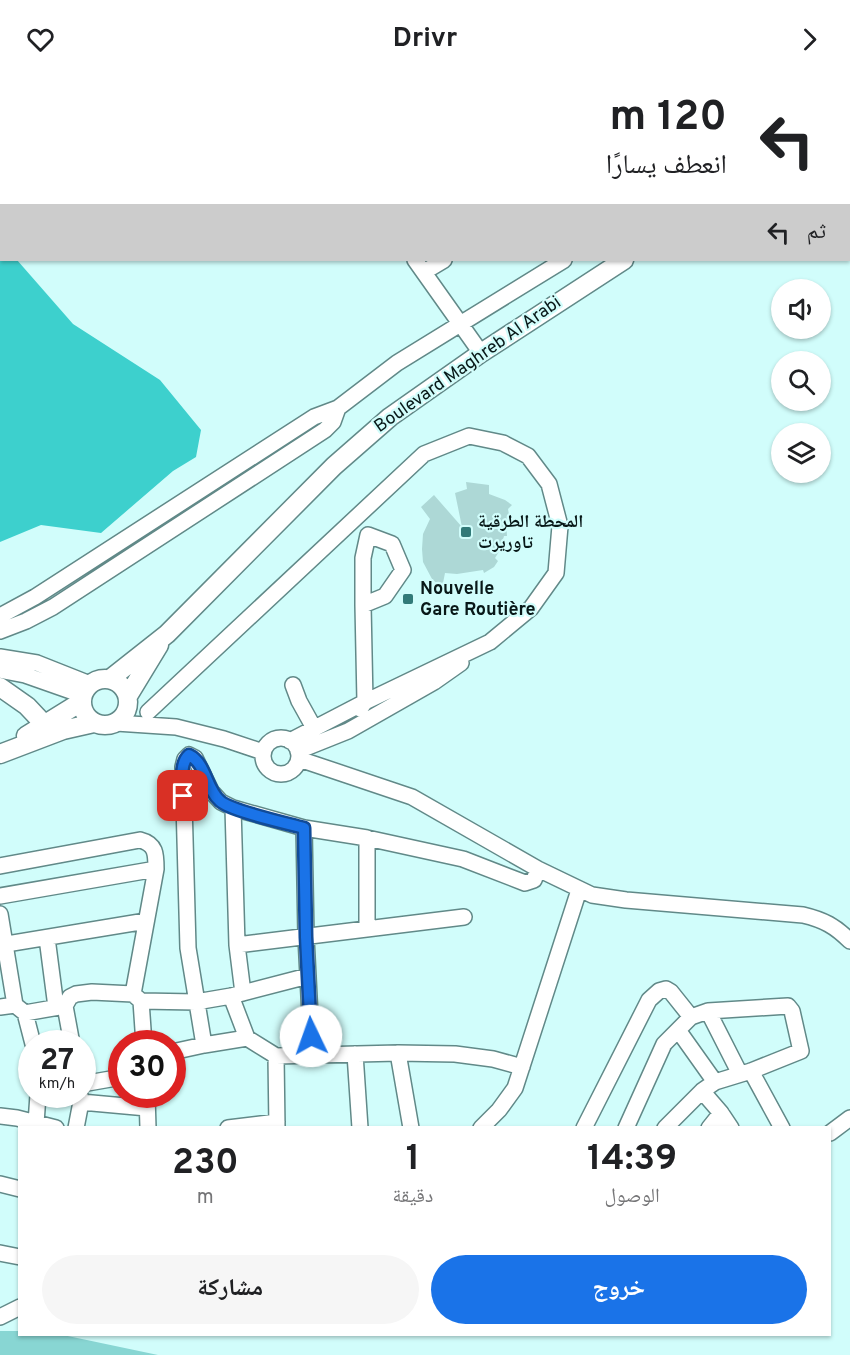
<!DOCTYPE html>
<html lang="ar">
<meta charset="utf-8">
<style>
body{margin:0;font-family:Overpass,"Noto Naskh Arabic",sans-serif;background:#f6f6f6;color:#202124;direction:rtl;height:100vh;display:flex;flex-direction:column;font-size:22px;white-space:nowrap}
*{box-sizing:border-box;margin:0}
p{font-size:20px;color:#757577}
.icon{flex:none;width:33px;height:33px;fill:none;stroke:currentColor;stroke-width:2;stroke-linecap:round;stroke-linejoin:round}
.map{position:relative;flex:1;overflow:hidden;direction:ltr}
.details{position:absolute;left:18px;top:1048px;width:813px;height:210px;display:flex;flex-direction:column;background:#fff;border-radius:0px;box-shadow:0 2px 4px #0004;direction:rtl}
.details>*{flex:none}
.hud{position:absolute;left:0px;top:0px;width:850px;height:183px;box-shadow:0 2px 4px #0004;direction:rtl;background:#fff;color:#202124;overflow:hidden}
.controls{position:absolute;left:771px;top:201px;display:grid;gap:12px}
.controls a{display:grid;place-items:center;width:60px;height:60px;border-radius:50%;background:#fff;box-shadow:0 2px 4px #0004;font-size:30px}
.speed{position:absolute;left:18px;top:952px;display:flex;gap:12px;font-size:30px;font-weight:700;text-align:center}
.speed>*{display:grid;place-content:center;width:78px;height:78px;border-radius:50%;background:#fff;box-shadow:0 2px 4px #0004;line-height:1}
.speed small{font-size:15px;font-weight:400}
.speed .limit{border:9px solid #d22;background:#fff;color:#111}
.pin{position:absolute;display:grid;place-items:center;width:51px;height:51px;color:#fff;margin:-26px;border-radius:12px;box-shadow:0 3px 9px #0006}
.me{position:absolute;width:66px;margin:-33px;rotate:357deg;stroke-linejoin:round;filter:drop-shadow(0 0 4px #0008)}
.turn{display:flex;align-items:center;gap:21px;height:126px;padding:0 24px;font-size:27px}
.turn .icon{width:78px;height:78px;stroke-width:2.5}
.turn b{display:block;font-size:42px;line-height:51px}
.then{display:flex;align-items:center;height:57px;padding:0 24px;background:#0003;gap:12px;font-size:22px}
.eta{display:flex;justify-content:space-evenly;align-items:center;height:102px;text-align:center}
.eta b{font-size:36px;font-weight:700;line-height:42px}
.action{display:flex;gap:12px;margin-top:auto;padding:12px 24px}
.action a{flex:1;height:69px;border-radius:36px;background:#1a73e8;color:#fff;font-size:24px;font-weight:700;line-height:69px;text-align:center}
.action a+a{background:#f6f6f6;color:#202124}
header{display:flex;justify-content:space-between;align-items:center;height:78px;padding:0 24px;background:#fff;font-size:27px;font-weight:700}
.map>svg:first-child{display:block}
.green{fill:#88d6d3}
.forest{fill:#3dd0cd}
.building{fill:#add8d6}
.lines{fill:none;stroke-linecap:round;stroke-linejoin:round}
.minor-casing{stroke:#618988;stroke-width:18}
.major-casing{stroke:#618988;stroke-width:21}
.minor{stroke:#fff;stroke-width:15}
.major{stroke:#fff;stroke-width:18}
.route-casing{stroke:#114b97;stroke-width:15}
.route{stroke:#1a73e8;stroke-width:10}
.poi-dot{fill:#317a78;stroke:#d1fdfb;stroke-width:2}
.labels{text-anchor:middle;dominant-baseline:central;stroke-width:4.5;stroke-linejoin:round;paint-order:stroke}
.street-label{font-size:18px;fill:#081818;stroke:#d1fdfb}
.poi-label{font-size:18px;font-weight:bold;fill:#081818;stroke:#d1fdfb;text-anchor:start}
</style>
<header><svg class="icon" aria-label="forward" viewBox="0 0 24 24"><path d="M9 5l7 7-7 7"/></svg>Drivr<svg class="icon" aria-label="heart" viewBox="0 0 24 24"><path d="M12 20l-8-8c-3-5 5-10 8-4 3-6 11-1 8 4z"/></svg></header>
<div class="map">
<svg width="850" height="1277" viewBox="0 0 850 1277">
<rect width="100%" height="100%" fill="#d1fdfb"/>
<!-- green -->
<path class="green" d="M0 1253H19L20 1257H63L158 1277H0Z"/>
<!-- forest -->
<path class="forest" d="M0 158 2 182H17L73 246 160 302 201 352 196 379 173 393 101 455 41 447 0 464Z"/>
<!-- building -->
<path class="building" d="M466 404 489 407V416L505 422 512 427 508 431 510 442H506L507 458H504L500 472 495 480 498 483 494 489 484 495 483 492 457 496 445 495 442 510 432 501 423 484 422 471 423 456 430 441 421 429 434 417 462 449 455 415 467 411Z"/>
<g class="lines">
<!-- minor casing -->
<g class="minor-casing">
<path id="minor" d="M290 0 291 2
M436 0 438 2
M609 0 610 2
M690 0 691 2
M344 2 346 0
M530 2 532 0
M415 182 481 275
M424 194 444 182
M368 457 392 466 403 492 385 518 363 527V480Z
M0 538 35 519 314 339 338 330 397 285 564 182
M0 553 26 543 53 529 325 352 333 344 338 330
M0 579 37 585 90 606
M0 592 25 597 82 617
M293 607 299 623 314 650
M360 631 365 624 363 527
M148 634 424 376 469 358 503 365 528 378 549 406 560 448 556 495 531 530 490 564 365 624 290 663
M116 645 176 649 224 661 263 674
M263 678a18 18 0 1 1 36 0a18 18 0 1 1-36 0Z
M298 673 348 653 434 604 461 585
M299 681 412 719 538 791 592 817 626 822 803 837C824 842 835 848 850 863
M233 730 237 867 243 915
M304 750 306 859 312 978
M0 788 140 762C156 766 156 776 156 791L133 916
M0 818 156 791
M0 836 15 927
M367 851V760
M47 860 56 929
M0 867 146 843
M237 867 464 839
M231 918 247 960 276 978 398 975 455 976 493 981 522 989
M141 923 144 966
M65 928 72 966
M0 929 15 927 25 935 65 928 70 919 76 916 92 914 133 916 141 923 196 924 231 918 308 898
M708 933 740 996
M25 935 33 966
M678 952 715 1004
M204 967 188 870 183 689 185 681 189 677 195 680 211 713 221 724 233 730 304 750 367 760 463 781 525 805 534 802 538 791
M172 974 204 967 247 960
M398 975 411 1050
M355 976 360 1050
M276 978 277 1050
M751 993 782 1050
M82 1006 122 999
M702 1013 721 1035 731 1050
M147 1017 148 1050
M81 1024 147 1030
M0 1038 17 1040 56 1050
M36 1045 38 1017
M76 1050 81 1024 80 1017
M228 1050 277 1044
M481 1050 499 1032 515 1010 579 812
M584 1050 649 922 659 913 666 911 671 914 691 939
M626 1050 664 966 691 939 708 933 788 928 792 933 801 973 751 993 715 1004 702 1013 665 1050
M709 1050 721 1035
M830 1055 850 1040
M0 1106 20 1111
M0 1175 20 1179
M0 1239 20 1229"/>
</g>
<!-- major casing -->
<g class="major-casing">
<path id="major" d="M817 0 818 2
M845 2 846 0
M849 54H850
M82 624a23 23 0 1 1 46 0a23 23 0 1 1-46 0Z
M110 601 167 556 334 388 390 339 481 275 624 182
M0 609 27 628 44 646
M128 618 159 567
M26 658 81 624
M0 676 63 652 94 645"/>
</g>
<!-- minor -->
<use href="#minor" class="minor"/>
<!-- major -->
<use href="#major" class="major"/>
</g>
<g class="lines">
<!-- route casing -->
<g class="route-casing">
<path id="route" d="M183 718C183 706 179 686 189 677 206 685 206 711 220 723 231 733 286 745 304 750L306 859 311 958"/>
</g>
<!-- route -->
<use href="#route" class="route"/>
</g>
<!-- markers -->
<g class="poi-dot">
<rect x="460" y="448" width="12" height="12" rx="3"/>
<rect x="402" y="515" width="12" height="12" rx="3"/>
</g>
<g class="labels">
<!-- street labels -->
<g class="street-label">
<text transform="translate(468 287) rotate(-35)">Boulevard Maghreb Al Arabi</text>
</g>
<!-- poi labels -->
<g class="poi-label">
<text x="478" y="444">المحطة الطرقية<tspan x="478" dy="21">تاوريرت</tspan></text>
<text x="420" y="511">Nouvelle<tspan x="420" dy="21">Gare Routière</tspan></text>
</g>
</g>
</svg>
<div class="controls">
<a><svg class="icon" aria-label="sound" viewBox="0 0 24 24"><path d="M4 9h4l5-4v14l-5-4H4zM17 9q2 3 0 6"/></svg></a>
<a><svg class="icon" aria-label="search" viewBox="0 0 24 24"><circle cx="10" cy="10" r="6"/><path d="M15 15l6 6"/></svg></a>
<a><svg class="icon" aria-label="layers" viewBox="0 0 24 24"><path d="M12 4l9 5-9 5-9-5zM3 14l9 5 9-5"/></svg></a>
</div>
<div class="speed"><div>27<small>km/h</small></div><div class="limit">30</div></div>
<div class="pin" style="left:183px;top:718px;background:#d93025"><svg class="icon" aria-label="arrive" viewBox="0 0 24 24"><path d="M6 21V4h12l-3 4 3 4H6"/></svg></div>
<svg class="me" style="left:311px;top:958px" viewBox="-20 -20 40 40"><circle r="19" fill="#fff"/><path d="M0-13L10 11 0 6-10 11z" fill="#1a73e8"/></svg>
<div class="hud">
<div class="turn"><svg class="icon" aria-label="left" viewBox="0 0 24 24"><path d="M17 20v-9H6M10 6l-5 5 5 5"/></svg><div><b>120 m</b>انعطف يسارًا</div></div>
<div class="then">ثم<svg class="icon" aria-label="left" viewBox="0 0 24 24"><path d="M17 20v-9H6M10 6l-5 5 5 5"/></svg></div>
</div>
<section class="details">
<div class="eta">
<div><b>14:39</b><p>الوصول</p></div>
<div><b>1</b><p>دقيقة</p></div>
<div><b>230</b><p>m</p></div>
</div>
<div class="action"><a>خروج</a><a>مشاركة</a></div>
</section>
</div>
